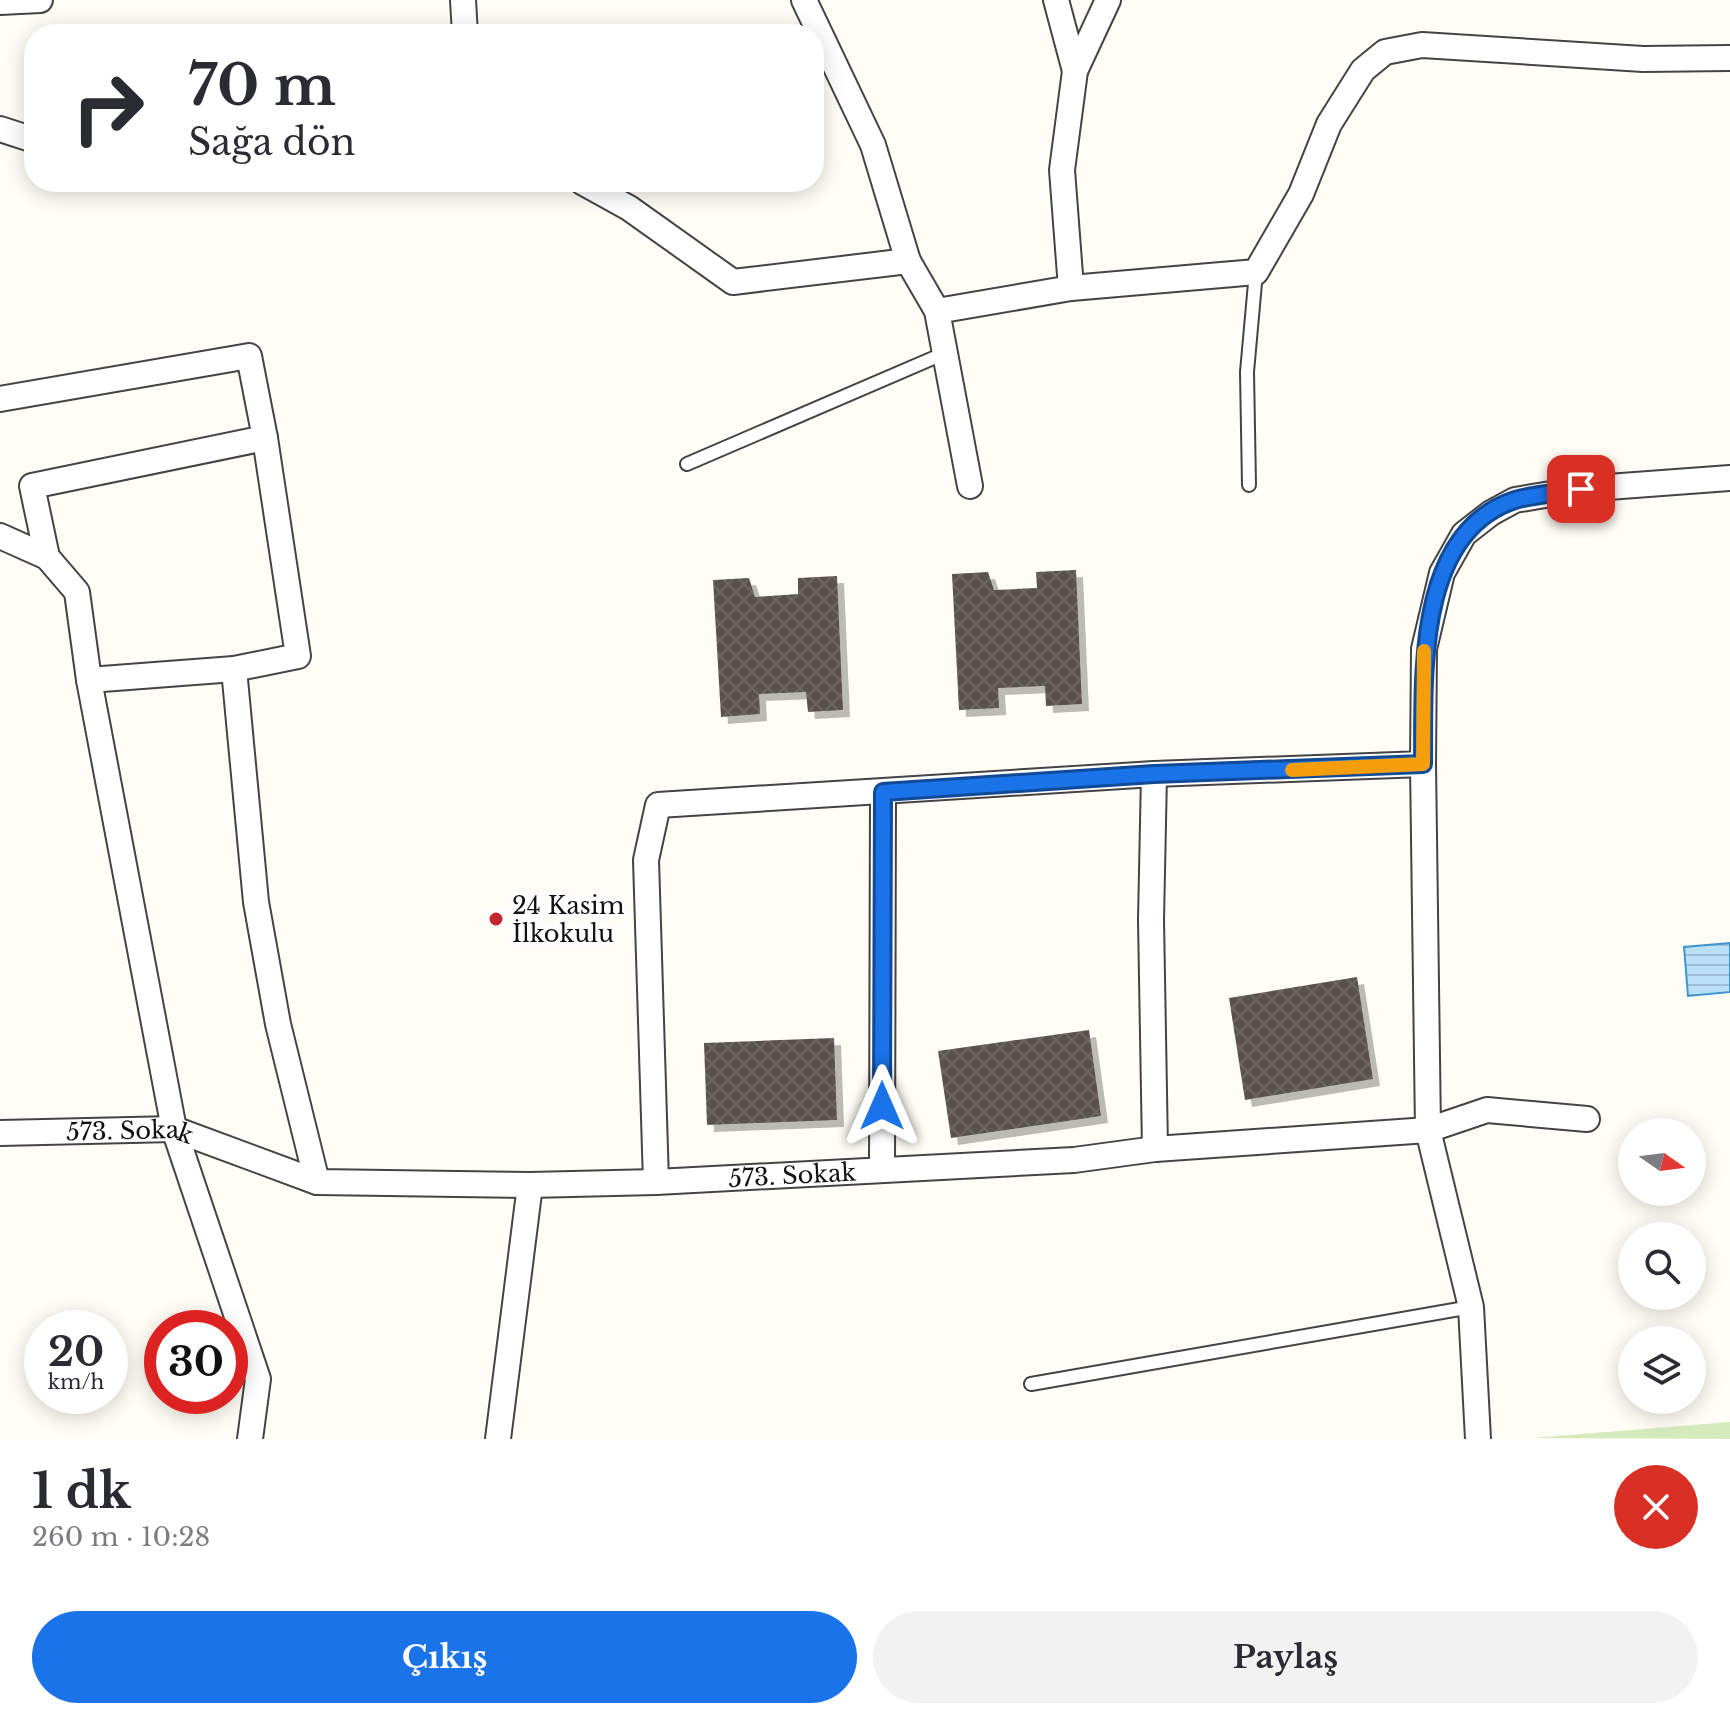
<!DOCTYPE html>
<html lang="tr">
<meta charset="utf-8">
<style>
body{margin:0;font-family:"Libre Baskerville",serif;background:#f2f2f3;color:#2b2b33;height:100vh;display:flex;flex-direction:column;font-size:30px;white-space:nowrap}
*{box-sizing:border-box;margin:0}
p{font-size:26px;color:#7c7c81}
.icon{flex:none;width:44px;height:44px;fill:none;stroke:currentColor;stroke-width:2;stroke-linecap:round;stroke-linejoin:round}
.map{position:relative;height:1439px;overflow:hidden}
.drawer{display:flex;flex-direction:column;background:#fff;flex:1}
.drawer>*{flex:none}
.guide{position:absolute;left:24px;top:24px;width:800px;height:168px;border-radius:32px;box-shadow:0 4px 20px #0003;background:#fff;color:#2b2b33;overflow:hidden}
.needle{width:52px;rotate:104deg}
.fabs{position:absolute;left:1618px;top:1118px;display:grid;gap:16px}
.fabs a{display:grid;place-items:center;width:88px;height:88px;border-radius:50%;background:#fff;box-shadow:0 4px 20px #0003;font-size:40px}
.speed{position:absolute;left:24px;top:1310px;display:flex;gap:16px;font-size:40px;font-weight:700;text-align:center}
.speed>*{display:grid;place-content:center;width:104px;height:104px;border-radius:50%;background:#fff;box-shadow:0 4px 20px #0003;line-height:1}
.speed small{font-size:20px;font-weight:400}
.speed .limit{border:12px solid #d22;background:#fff;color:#111}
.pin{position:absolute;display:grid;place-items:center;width:68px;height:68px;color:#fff;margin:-34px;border-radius:16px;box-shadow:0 4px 12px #0006}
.me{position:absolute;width:88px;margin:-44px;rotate:0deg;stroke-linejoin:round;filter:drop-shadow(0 0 6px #0008)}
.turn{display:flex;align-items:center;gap:28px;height:168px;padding:0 32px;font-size:36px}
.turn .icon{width:104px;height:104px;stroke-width:2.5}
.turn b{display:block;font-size:56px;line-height:68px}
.round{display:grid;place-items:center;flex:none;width:84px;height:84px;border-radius:42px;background:#f2f2f3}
.overview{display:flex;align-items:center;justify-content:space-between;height:136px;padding:0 32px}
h1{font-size:48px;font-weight:700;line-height:60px}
.cta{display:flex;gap:16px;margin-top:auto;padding:16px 32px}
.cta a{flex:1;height:92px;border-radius:48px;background:#1a73e8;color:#fff;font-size:32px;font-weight:700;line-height:92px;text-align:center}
.cta a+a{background:#f2f2f3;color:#2b2b33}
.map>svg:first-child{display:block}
.grass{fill:#d5ebbd}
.water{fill:url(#water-rules);stroke:#3f96cf;stroke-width:2}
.building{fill:url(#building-cross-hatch);filter:url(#shadow)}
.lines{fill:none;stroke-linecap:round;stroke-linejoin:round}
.lane-casing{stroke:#444;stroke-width:16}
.street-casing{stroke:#444;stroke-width:28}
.lane{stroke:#fff;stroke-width:12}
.street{stroke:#fff;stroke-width:24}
.route-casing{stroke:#114b97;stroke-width:20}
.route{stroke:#1a73e8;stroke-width:14}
.slow{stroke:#f59e0b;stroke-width:14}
.poi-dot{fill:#c4262e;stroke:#fff;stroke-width:3}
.labels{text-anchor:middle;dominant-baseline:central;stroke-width:8;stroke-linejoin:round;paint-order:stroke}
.poi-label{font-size:24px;fill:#111;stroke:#fff;text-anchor:start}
.street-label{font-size:24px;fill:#111;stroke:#fff}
</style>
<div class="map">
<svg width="1730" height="1439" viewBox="0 0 1730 1439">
<defs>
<pattern id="water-rules" width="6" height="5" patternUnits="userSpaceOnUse" patternTransform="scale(2)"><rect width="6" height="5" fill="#b9e0f7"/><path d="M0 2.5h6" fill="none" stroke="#9ebfd3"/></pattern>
<pattern id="building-cross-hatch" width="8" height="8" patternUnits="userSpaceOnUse" patternTransform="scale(2)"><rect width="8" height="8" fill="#5a524d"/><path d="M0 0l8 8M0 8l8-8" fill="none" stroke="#6d6662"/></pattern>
<filter id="shadow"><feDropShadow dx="7" dy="7" stdDeviation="0" flood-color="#0004"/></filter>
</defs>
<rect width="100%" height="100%" fill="#fffdf5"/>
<!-- grass -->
<path class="grass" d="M1730 1422V1439L1532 1438Z"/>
<!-- water -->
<path class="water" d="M1730 943V992L1688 996 1684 947Z"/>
<!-- building -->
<path class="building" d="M1076 570 1082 704 1046 706 1045 686 998 688 999 708 959 710 952 574 988 572 994 590 1037 588 1036 572Z
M837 576 843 710 808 712 806 692 759 694 760 714 721 717 713 580 749 578 755 597 798 594V578Z
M1357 977 1373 1079 1245 1100 1229 998Z
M1089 1030 1101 1116 951 1138 938 1051Z
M834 1038 837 1120 707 1125 704 1043Z"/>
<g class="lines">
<!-- lane casing -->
<g class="lane-casing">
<path id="lane" d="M687 464 945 353
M1249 485 1247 372 1256 272
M1031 1384 1471 1307"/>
</g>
<!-- street casing -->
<g class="street-casing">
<g id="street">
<path d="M463 0 465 34"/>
<path d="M804 0 873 145 908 261 937 311 970 486"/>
<path d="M1056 0 1075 71"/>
<path d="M0 2 40 0"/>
<path d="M0 129 34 140"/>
<path d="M582 182 629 208 733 282 908 261"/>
<path d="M1071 288 1256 272 1301 194 1329 124 1363 70 1385 52 1422 45 1643 59 1730 58"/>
<path d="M937 311 1071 288 1062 170 1075 71 1108 0"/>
<path d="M0 399 249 356 265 438 32 486 47 557"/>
<path d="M0 536 47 557 77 592 89 680 174 1129 258 1379 250 1439"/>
<path d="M234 669 256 902 278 1024 317 1182"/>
<path d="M89 680 234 669 298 656 265 438"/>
<path d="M1423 764 1428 1130 1471 1307 1478 1439"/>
<path d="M1154 774 1151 920 1155 1149"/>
<path id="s1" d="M0 1133 174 1129 317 1182 530 1185 656 1182 1074 1160 1155 1149 1428 1130 1487 1110 1587 1119"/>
<path d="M882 1169 883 792"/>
<path d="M656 1182 646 860 658 805 1154 774 1423 764 1424 649 1442 573 1464 534 1491 513 1515 500 1581 489 1730 478"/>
<path d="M498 1439 530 1185"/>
</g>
</g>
<!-- lane -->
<use href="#lane" class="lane"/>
<!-- street -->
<use href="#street" class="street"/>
</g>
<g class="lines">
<!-- route casing -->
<g class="route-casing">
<path id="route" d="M882 1106 883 792 1154 774 1423 764C1424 680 1414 533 1515 500 1536 494 1560 493 1581 489"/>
</g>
<!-- route -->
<use href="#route" class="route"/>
<!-- slow -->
<path class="slow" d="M1292 770 1423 764 1424 651"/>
</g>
<!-- markers -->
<circle class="poi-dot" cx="496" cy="919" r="8"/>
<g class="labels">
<!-- poi labels -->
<g class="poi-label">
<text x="512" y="905">24 Kasim<tspan x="512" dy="28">İlkokulu</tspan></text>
</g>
<!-- street labels -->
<g class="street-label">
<text stroke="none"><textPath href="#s1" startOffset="130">573. Sokak</textPath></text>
<text stroke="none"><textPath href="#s1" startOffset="802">573. Sokak</textPath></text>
</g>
</g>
</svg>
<div class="fabs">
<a><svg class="needle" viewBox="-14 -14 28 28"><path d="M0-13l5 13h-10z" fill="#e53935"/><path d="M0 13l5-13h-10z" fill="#7c7c81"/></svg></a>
<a><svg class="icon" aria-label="search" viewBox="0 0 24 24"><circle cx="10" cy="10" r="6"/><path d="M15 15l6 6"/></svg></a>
<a><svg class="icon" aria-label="layers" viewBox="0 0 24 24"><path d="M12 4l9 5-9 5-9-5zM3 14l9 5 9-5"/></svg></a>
</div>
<div class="speed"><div>20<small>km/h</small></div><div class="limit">30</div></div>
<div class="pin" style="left:1581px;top:489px;background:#d93025"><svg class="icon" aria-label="arrive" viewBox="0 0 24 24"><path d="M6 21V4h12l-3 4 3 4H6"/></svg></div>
<svg class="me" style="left:882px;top:1106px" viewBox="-20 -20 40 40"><path d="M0-17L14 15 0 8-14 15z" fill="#1a73e8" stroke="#fff" stroke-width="4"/></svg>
<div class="guide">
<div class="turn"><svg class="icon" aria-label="right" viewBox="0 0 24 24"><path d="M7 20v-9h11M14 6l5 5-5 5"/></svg><div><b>70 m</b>Sağa dön</div></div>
</div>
</div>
<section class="drawer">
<div class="overview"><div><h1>1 dk</h1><p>260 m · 10:28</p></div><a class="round" style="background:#d93025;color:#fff"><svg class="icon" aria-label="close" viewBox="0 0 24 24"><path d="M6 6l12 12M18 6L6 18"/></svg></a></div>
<div class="cta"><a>Çıkış</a><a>Paylaş</a></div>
</section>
